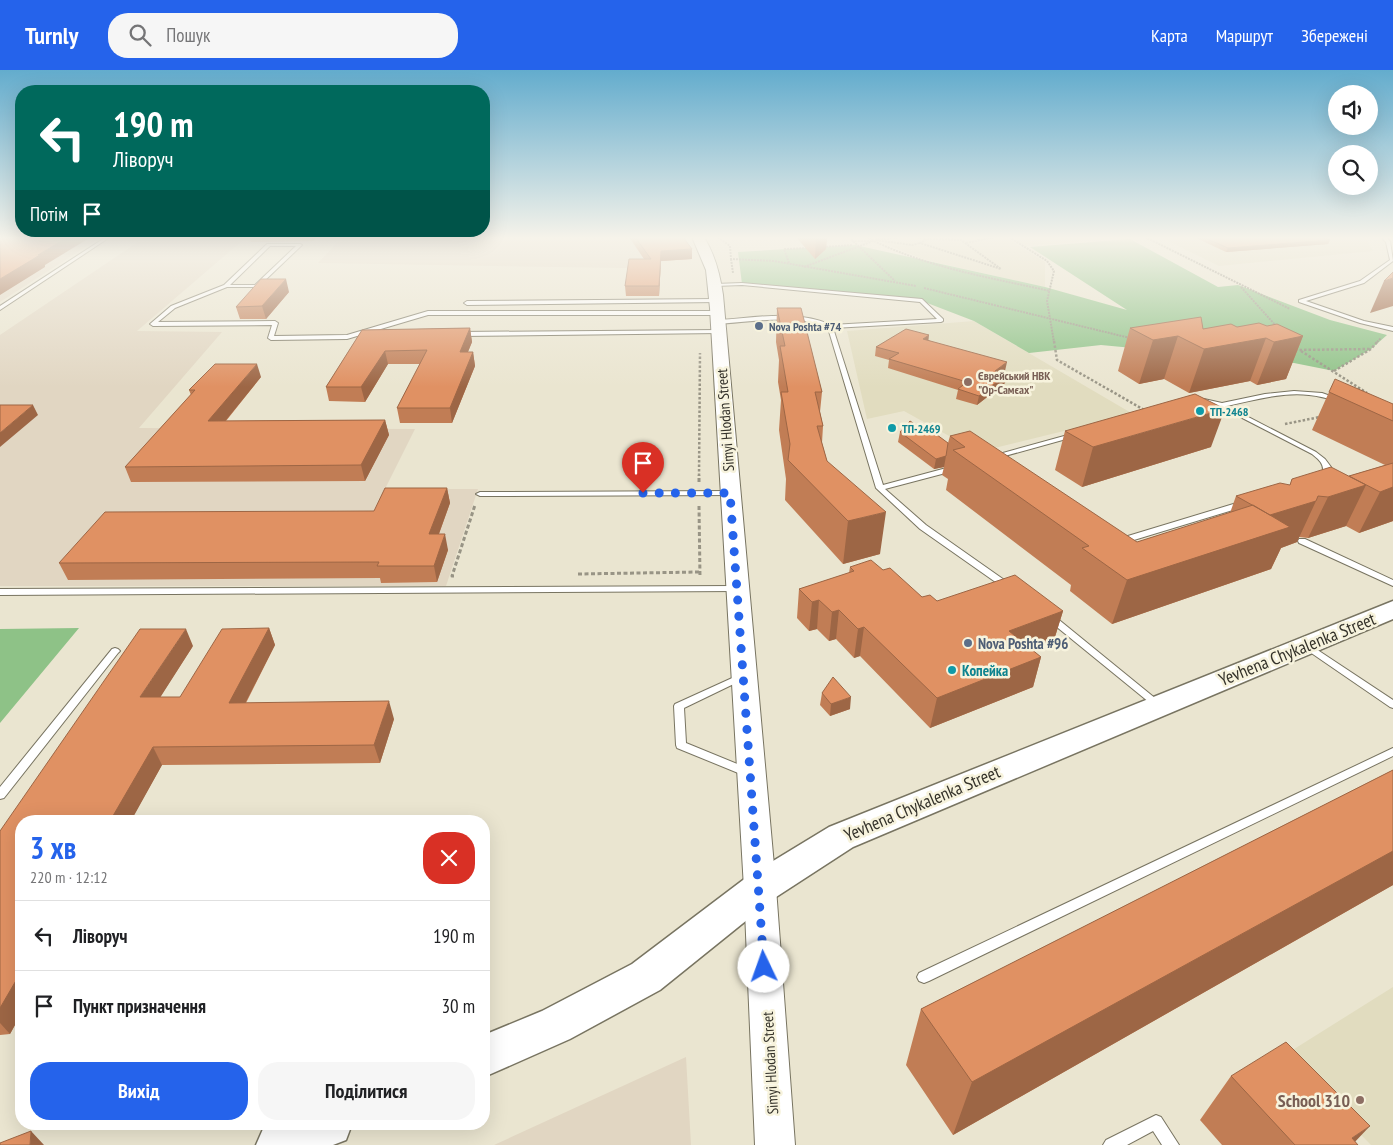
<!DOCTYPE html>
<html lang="uk">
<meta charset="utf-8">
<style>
body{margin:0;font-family:"PT Sans Narrow",sans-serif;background:#f6f6f6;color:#202124;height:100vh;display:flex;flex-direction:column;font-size:19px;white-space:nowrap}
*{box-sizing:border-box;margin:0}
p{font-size:16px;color:#757577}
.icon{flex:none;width:28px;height:28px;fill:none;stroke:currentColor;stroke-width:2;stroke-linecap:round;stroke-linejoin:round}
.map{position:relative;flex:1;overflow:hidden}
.details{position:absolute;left:15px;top:745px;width:475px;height:315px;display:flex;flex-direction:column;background:#fff;border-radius:20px;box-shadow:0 5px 20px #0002}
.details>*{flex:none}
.hud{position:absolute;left:15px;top:15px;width:475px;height:152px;border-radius:20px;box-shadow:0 5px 20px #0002;background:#00695c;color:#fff;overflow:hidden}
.buttons{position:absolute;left:1328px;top:15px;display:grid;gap:10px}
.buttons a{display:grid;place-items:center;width:50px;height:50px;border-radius:50%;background:#fff;box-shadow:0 5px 20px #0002;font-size:25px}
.pin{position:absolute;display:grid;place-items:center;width:42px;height:42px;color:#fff;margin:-51px -21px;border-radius:50% 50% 50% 0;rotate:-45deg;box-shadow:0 0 5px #0007}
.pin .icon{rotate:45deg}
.me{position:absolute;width:55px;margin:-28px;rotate:357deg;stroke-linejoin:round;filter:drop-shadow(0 0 4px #0008)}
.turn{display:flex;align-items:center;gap:18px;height:105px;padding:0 15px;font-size:22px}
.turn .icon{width:65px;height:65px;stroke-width:2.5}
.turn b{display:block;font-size:35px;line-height:42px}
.then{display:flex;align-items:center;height:48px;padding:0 15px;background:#0003;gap:10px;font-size:19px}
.round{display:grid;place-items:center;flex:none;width:52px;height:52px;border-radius:20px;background:#f6f6f6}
.summary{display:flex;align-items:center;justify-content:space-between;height:85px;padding:0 15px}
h1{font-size:30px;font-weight:800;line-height:38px;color:#2563eb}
.cta{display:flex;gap:10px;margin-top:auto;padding:10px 15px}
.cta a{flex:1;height:58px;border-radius:20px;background:#2563eb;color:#fff;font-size:20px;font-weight:800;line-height:58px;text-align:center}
.cta a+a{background:#f6f6f6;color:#202124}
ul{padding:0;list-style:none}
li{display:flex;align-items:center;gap:15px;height:70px;padding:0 15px;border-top:1px solid #e0e0e0}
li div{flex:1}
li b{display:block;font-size:19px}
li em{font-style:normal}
header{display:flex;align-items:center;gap:30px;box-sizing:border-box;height:70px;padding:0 25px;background:#2563eb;color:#fff}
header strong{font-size:24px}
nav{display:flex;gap:28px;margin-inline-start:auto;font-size:18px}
.search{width:350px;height:45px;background:#f6f6f6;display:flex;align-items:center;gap:12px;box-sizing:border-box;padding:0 18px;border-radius:20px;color:#757577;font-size:19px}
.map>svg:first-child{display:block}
.built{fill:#e1dcbf}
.industrial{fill:#e1d6c2}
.green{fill:#8ec287}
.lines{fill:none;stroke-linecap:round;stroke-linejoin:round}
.service-casing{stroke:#787461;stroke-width:2}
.tertiary-casing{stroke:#787461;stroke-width:2}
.secondary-casing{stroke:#787461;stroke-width:3}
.path-far2{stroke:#989485;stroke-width:2;stroke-dasharray:2 1;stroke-linecap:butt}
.path-far1{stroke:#989485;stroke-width:2.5;stroke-dasharray:2.5 2;stroke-linecap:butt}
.path{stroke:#989485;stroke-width:3;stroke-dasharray:4 2.5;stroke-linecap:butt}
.service{fill:#fff;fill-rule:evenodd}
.tertiary{fill:#fff;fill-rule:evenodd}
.secondary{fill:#fff;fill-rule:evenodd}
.wall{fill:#c17d55}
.shaded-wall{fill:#9d6645}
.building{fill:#e09163;stroke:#9d6645}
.route{stroke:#2563eb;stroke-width:9;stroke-dasharray:0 16.2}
.service-dot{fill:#5c6f8a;stroke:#f7f3dd;stroke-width:2}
.education-dot{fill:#8d6e63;stroke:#f7f3dd;stroke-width:2}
.culture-dot{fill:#0f9aa8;stroke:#f7f3dd;stroke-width:2}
.labels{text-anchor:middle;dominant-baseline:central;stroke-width:5;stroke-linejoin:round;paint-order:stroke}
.far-service-label{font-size:12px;font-weight:bold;fill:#4e5e75;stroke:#f7f3dd;text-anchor:start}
.far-education-label{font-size:12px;font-weight:bold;fill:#785e54;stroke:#f7f3dd;text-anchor:start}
.far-culture-label{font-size:12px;font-weight:bold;fill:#0d838f;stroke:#f7f3dd;text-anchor:start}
.street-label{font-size:15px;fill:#34322a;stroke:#f7f3dd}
.service-label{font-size:15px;font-weight:bold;fill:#4e5e75;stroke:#f7f3dd;text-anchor:start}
.culture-label{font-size:15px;font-weight:bold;fill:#0d838f;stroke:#f7f3dd;text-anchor:start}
.near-street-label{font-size:18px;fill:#34322a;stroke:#f7f3dd}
.near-education-label{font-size:18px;font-weight:bold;fill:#785e54;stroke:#f7f3dd;text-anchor:end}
</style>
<header>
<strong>Turnly</strong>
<div class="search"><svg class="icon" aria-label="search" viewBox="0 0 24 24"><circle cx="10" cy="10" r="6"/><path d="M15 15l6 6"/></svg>Пошук</div>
<nav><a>Карта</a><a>Маршрут</a><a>Збережені</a></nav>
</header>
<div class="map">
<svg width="1393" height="1075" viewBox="0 0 1393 1075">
<rect width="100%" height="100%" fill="#eae5d0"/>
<!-- built -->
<path class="built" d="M869 167H1005L1045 192V217L925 190Z
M1011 167H1125L1127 168 1026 176Z
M1160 167H1365L1373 181 1219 196Z
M974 251 1133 344 978 382 904 341 867 349 847 261Z
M1393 917V1075H1371L1283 986Z"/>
<!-- industrial -->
<path class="industrial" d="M0 167H101L0 232Z
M467 167H653L669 187 654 197 622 198 318 193 338 172 447 170Z
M243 170 137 261 222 262 139 358 415 359 385 419H478L446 516H0V265L138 172Z
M686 987 691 1075H494Z"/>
<!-- green -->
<path class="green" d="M1130 169 1218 217 1238 215 1330 250 1387 265 1371 279 1334 301 1294 293 1101 275 1029 283 974 251 922 231 742 214 738 182 855 175 1045 217 1127 240 1030 177Z
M79 558 0 653V559Z"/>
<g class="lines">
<!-- service casing -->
<g class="service-casing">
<path id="service" d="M106 167H110L0 240V236Z
M1381 167H1385L1390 171 1393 191 1364 213 1306 231 1364 251 1393 257V261L1360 253 1299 232V230L1360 211 1390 190 1386 172Z
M267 174H300L302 175 258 217H227L175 238 158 252 275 251 278 253 274 266 347 265 428 241H717L720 243 717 245H428L347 269 271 270 268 268 272 255 153 256 150 254 171 236 224 215ZM270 176H296L255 215H230Z
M742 213 922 229 943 249V251L941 252 833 258 883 415 954 396 958 398 957 400 885 419 926 455 1010 514 1011 516 1010 518H1004L920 459 876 418 828 258C795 243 753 252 718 254L715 252 718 250C754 248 797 239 831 255L937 249 920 232 742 215 715 216 713 215 715 214Z
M716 229 719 231 718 232 467 235 464 233 467 231Z
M719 260 722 262 721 263 460 266 457 264 460 262Z
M1294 321 1322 323 1339 329 1336 331C1327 328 1319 326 1309 325 1282 322 1254 330 1227 336L1316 382 1325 389 1331 397 1329 405 1321 407 1317 405 1323 402C1324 393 1318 389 1312 384L1219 336 1201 331 1204 329 1222 333 1265 324Z
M1075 363 1078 365 1077 366 994 389 991 387 992 386Z
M730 421 734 423 733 425 480 426 476 424 480 422Z
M1240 432H1243L1247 434 1246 436 1124 473H1118L1117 471 1118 469Z
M1299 469H1305L1393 510V516L1299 473 1298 471Z
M736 516 740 519 739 521 0 525V519Z
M1050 544 1053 545 1161 633 1163 635 1161 637H1155L1047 549 1046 547 1047 545Z
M1307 573 1393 630V638L1390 637 1304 578 1302 576Z
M115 578 118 579 120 581 118 583 4 728 0 729V717L112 579Z
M741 604 744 605 746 607 744 609 684 638 686 673 752 700 753 703 752 706 748 707 677 678 676 675 674 636 675 634Z
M1393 678V686L929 911 924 913 919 911 917 907 919 903Z
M1156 1045 1161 1047 1179 1075H1162L1153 1061 1127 1075H1103L1106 1070Z"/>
</g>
<!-- tertiary casing -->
<g class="tertiary-casing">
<path id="tertiary" d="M692 167H704C715 185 720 204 723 225L776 818 795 1075H755L744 818 710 238 706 200Z"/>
</g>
<!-- secondary casing -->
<g class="secondary-casing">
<path id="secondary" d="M1393 531V549L853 777 773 829 660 920 570 969 484 1007V965L542 941 632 894 747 807 829 757Z
M276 1054H352L346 1070 333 1075H256L263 1059Z"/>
</g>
<!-- path-far2 -->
<path class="path-far2" d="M718 167 730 176 731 189 774 191 916 216
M849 167 895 211
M866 167C924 197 987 207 1050 221
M917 167 926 169
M1009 167 1047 191 1054 201 1047 231 1054 272
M1145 167 1290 239
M927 169 961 170 1001 199 920 173Z
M875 170 879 167
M876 170 912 175 920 173
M878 170 900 167
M966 173 994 167
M823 177 852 175
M731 189 733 203
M789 193 784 179 810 178
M804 197 873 171H852
M1241 217 1277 257
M924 218 1130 268
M1377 272 1381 268"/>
<!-- path-far1 -->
<path class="path-far1" d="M1054 271 1057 290 1146 341
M1295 280 1371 279
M1301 281 1367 323
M1334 301 1371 279 1378 271
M1285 354 1320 347
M699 406 700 283"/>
<!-- path -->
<path class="path" d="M699 412V405
M699 436 700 507
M578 504 700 502
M454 506H452L475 435"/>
<!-- service -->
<use href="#service" class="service"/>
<!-- tertiary -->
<use href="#tertiary" class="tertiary"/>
<!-- secondary -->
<use href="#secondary" class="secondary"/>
</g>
<!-- wall -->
<path class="wall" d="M249 167H317L313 171 251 172Z
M629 167H683L692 189 661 191 659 226H626L625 216 644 189Z
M796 167H827L826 179 815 189Z
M1194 167H1322L1330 170 1328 174 1226 182Z
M289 222 266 249H240L236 237Z
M777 238 822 322 820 342 823 356 822 373 827 391 880 484 843 494 785 430 786 409 779 360 781 330 778 312 779 290 776 272Z
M1267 256 1303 266 1286 309 1257 315 1250 311 1189 323 1164 309 1139 314 1118 301 1130 258 1203 259 1237 257Z
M470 258 472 272 468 282H473L475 296 452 353H400L397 338 420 294H388L365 332 329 331 326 317 362 260Z
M928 270 1005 301 1003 303 1005 313 977 335 956 329 958 320 888 298 889 290 875 286 876 277Z
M261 307 226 351 385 350 389 365 365 411 131 412 125 397 191 325 189 320Z
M1329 322 1393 334V451L1359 463 1346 456 1308 468 1299 467 1297 472 1281 478 1271 499 1112 554 1070 521 1071 515 946 420 948 409 942 405 944 397 934 399 898 372 900 362 919 357 948 373 950 366 1137 472 1230 443 1236 426 1290 415 1292 409 1349 406 1385 395 1312 360Z
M1065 361 1211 377 1082 417 1055 400Z
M447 418 450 433 439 464 448 480 437 512 381 513 380 508 68 510 59 493 374 441Z
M850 497 883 500 922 527 937 531 1063 541 1054 570 1031 579 1041 587 1033 617 930 658 860 586 854 588 836 569 829 571 817 559 809 561 797 548 799 519 849 503Z
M269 558 275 575 246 633 394 649 380 693 162 695 10 964 0 965V761L193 576 160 627H180Z
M822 623 850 639 830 646 820 635Z
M1393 700V815L953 1065 906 995 921 939Z
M1231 1006 1355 1072 1358 1075H1222L1200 1050Z"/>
<!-- shaded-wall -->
<path class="shaded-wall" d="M68 167H91L45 195V197L0 225V209L38 185Z
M312 167H317L313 171Z
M816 167H827L826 179 815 189Z
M1330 170 1328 174 1226 182 1228 178Z
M692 179V189L661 191 659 226V216L661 181Z
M1393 208V236L1370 243 1384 211Z
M286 209 289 222 266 249 262 236Z
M470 258 472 272 462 296 460 282Z
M929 265 928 274 923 269Z
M1178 266 1164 309 1139 314 1153 270Z
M1303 266 1286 309 1257 315 1274 272Z
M1266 268 1250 311 1189 323 1204 279Z
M385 281 388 294 365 332 361 317Z
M473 282 475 296 452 353 450 338Z
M1007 292 1005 301 993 310 995 301Z
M257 294 261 307 213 366 208 351Z
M1007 304 1005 313 977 335 979 326Z
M33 335 38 345 0 377V363Z
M1225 339 1211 377 1082 417 1093 377Z
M385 350 389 365 365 411 361 395Z
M946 386 944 397 934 399 936 389Z
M1366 415 1346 456 1308 468 1328 427Z
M1393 417V451L1359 463 1380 422Z
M447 418 450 433 433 480 429 464Z
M1316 431 1297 472 1281 478 1271 499 1112 554 1127 510 1270 445Z
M886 442 880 484 843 494 848 451Z
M445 464 448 480 437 512 434 496Z
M819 530 817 559 809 561 812 532Z
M839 540 836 569 829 571 832 542Z
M1063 541 1054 570 1002 590 1009 561Z
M864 557 860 586 854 588 858 559Z
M269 558 275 575 236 651 229 633Z
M186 559 193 576 149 645 140 627Z
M1041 587 1033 617 930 658 937 628Z
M851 627 850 639 830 646 831 634Z
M389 631 394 649 380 693 374 675Z
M153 677 162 695 131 751H110Z
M1393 781V815L953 1065 972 1012Z
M21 902V944L10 964 0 953V938Z
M1370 1056 1352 1075V1068Z
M31 1061 44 1075H30Z"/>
<!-- building -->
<path class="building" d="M0 167H68L38 185H40L0 209Z
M635 167H683L692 179 661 181 659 216H625L629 189H651Z
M1203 167H1322L1330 170 1228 178Z
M1393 202V208L1384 211Z
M261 209H286L262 236 236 237Z
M777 238H801L822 322H815L823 356H817L827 391 886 442 848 451 788 390 790 374 781 322H788L780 276H785Z
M1201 247 1203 259 1231 254 1237 257 1259 253 1267 256 1277 254 1303 266 1274 272 1266 268 1204 279 1178 266 1153 270 1130 258Z
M470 258 460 282H473L450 338H397L427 280 385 281 361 317H326L362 260Z
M906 259 929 265 923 269 1007 292 995 301 1007 304 979 326 958 319 967 312 889 289 899 283 876 277Z
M215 294H257L208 351 385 350 361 395 125 397 195 320H189Z
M1335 309 1393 334V351L1329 322Z
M1195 324 1225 339 1093 377 1065 361Z
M0 335H33L0 363Z
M910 351 919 357 925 356 948 373 946 386 936 389 900 362Z
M970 361 1137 472 1253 435 1290 457 1127 510 1082 478 1089 476 953 380 965 377 950 366Z
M1393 393V417L1380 422 1349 406Z
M1331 397 1366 415 1328 427 1318 426 1316 431 1270 445 1236 426 1280 413 1290 415 1292 409Z
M385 418H447L429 464H445L434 496H377L379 492 59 493 105 442 374 441Z
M871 490 883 500 890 498 922 527 930 525 937 531 1015 505 1063 541 1009 561 1041 587 937 628 864 557 858 559 839 540 832 542 819 530 812 532 799 519 854 501 850 497Z
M269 558 229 633 389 631 374 675 153 677 110 751H21V902L0 938V761L140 559H186L140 627H180L222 559Z
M833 607 851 627 831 634 822 623Z
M1393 700V781L972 1012 921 939Z
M1286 972 1370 1056 1352 1068 1358 1075H1295L1231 1006Z
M31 1061 30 1075H0V1073Z"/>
<!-- sky -->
<linearGradient id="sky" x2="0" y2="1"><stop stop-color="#63accd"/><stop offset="0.53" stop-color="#f6f3ea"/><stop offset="1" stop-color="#f6f3ea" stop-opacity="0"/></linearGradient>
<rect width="1393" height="317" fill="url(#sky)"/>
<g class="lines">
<!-- route -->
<path class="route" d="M643 423H730L764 897"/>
</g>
<!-- markers -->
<g class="service-dot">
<circle cx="759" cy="256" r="5"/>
<circle cx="968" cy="573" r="5"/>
</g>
<g class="education-dot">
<circle cx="968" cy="312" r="5"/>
<circle cx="1360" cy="1030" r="5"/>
</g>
<g class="culture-dot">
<circle cx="1200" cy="341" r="5"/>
<circle cx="892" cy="358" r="5"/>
<circle cx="952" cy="600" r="5"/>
</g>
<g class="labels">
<!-- far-service labels -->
<g class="far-service-label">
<text x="769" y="256">Nova Poshta #74</text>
</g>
<!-- far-education labels -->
<g class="far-education-label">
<text x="978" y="305">Єврейський НВК<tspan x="978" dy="14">"Ор-Самєах"</tspan></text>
</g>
<!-- far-culture labels -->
<g class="far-culture-label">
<text x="1210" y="341">ТП-2468</text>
<text x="902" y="358">ТП-2469</text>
</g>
<!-- street labels -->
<g class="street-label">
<text transform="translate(725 350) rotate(-94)">Simyi Hlodan Street</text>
<text transform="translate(770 993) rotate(-93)">Simyi Hlodan Street</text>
</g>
<!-- service labels -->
<g class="service-label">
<text x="978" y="573">Nova Poshta #96</text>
</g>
<!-- culture labels -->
<g class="culture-label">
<text x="962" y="600">Копейка</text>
</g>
<!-- near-street labels -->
<g class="near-street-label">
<text transform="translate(1297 579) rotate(-22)">Yevhena Chykalenka Street</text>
<text transform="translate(922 733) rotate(-23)">Yevhena Chykalenka Street</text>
</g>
<!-- near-education labels -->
<g class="near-education-label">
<text x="1350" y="1030">School 310</text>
</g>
</g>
</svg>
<div class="buttons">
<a><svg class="icon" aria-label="sound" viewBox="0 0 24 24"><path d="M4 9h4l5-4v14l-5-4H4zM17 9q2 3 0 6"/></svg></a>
<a><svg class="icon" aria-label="search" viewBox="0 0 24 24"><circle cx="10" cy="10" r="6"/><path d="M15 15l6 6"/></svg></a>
</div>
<div class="pin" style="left:643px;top:423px;background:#d93025"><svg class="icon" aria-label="arrive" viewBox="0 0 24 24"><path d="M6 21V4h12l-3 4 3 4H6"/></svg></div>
<svg class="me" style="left:764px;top:897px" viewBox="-20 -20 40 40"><circle r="19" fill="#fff"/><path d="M0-13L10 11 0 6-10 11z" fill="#2563eb"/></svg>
<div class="hud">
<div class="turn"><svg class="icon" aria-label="left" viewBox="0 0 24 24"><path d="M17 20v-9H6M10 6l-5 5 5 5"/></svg><div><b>190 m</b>Ліворуч</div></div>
<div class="then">Потім<svg class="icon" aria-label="arrive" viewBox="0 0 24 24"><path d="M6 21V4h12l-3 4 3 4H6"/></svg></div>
</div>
<section class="details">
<div class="summary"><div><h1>3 хв</h1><p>220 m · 12:12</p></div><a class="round" style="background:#d93025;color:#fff"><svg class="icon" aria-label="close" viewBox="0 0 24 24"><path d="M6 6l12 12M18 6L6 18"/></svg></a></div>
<ul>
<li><svg class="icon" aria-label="left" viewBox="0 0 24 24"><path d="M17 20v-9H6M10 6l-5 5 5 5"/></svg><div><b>Ліворуч</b></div><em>190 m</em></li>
<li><svg class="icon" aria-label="arrive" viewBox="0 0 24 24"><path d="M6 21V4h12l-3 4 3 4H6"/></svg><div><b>Пункт призначення</b></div><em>30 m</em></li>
</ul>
<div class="cta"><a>Вихід</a><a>Поділитися</a></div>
</section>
</div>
